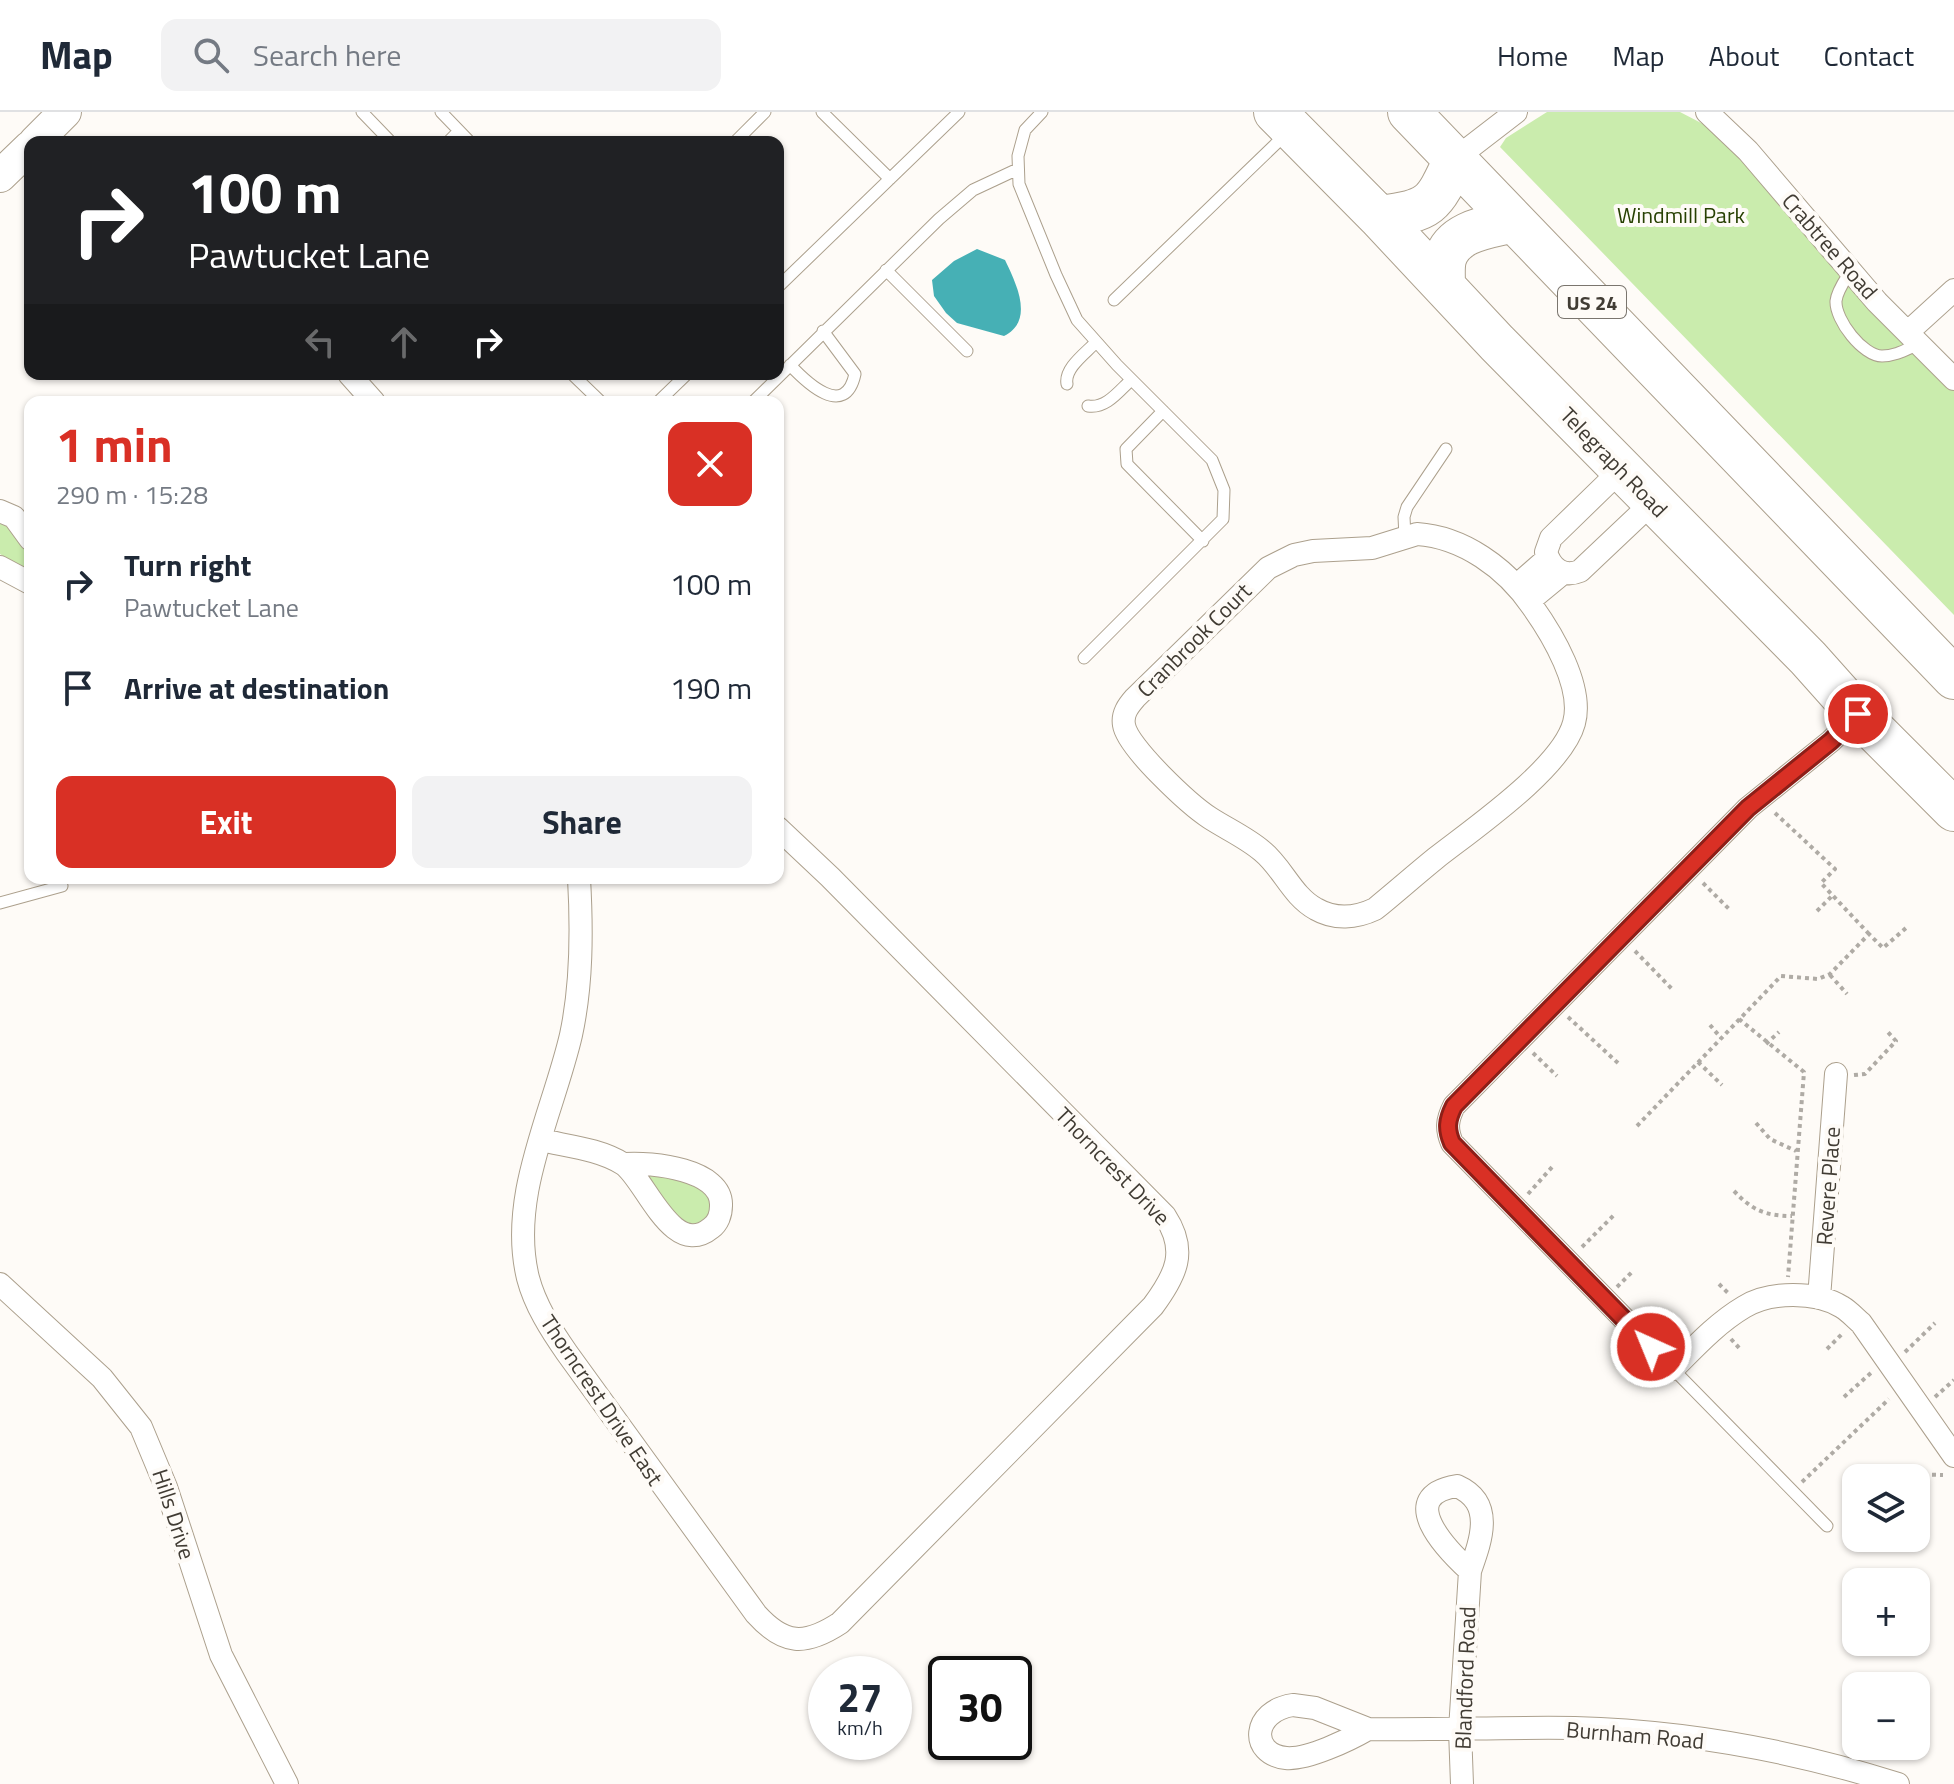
<!DOCTYPE html>
<meta charset="utf-8">
<style>
body{margin:0;font-family:"Titillium Web",sans-serif;background:#f2f2f3;color:#1f2937;height:100vh;display:flex;flex-direction:column;font-size:30px;white-space:nowrap}
*{box-sizing:border-box;margin:0}
p{font-size:26px;color:#747a83}
.icon{flex:none;width:44px;height:44px;fill:none;stroke:currentColor;stroke-width:2;stroke-linecap:round;stroke-linejoin:round}
.map{position:relative;flex:1;overflow:hidden}
.drawer{position:absolute;left:24px;top:284px;width:760px;height:488px;display:flex;flex-direction:column;background:#fff;border-radius:16px;box-shadow:0 2px 6px #0004}
.drawer>*{flex:none}
.top-card{position:absolute;left:24px;top:24px;width:760px;height:244px;border-radius:16px;box-shadow:0 2px 6px #0004;background:#202124;color:#fff;overflow:hidden}
.fabs{position:absolute;left:1842px;top:1352px;display:grid;gap:16px}
.fabs a{display:grid;place-items:center;width:88px;height:88px;border-radius:16px;background:#fff;box-shadow:0 2px 6px #0004;font-size:40px}
.speed{position:absolute;left:808px;top:1544px;display:flex;gap:16px;font-size:40px;font-weight:700;text-align:center}
.speed>*{display:grid;place-content:center;width:104px;height:104px;border-radius:50%;background:#fff;box-shadow:0 2px 6px #0004;line-height:1}
.speed small{font-size:20px;font-weight:400}
.speed .limit{border:4px solid #111;border-radius:12px;background:#fff;color:#111}
.pin{position:absolute;display:grid;place-items:center;width:68px;height:68px;color:#fff;margin:-34px;border:4px solid #fff;border-radius:50%;box-shadow:0 2px 8px #0007}
.me{position:absolute;width:88px;margin:-44px;rotate:316deg;stroke-linejoin:round;filter:drop-shadow(0 0 6px #0008)}
.turn{display:flex;align-items:center;gap:28px;height:168px;padding:0 32px;font-size:36px}
.turn .icon{width:104px;height:104px;stroke-width:2.5}
.turn b{display:block;font-size:56px;line-height:68px}
.lanes{display:flex;align-items:center;height:76px;padding:0 32px;background:#0003;justify-content:center;gap:40px;direction:ltr}
.lanes .off{opacity:.35}
.round{display:grid;place-items:center;flex:none;width:84px;height:84px;border-radius:16px;background:#f2f2f3}
.head{display:flex;align-items:center;justify-content:space-between;height:136px;padding:0 32px}
h1{font-size:48px;font-weight:700;line-height:60px;color:#d93025}
.button{display:flex;gap:16px;margin-top:auto;padding:16px 32px}
.button a{flex:1;height:92px;border-radius:16px;background:#d93025;color:#fff;font-size:32px;font-weight:700;line-height:92px;text-align:center}
.button a+a{background:#f2f2f3;color:#1f2937}
ul{padding:0;list-style:none}
li{display:flex;align-items:center;gap:24px;height:104px;padding:0 32px}
li div{flex:1}
li b{display:block;font-size:30px}
li em{font-style:normal}
header{display:flex;align-items:center;gap:48px;box-sizing:border-box;height:112px;padding:0 40px;background:#fff;border-bottom:2px solid #e0e1e3}
header strong{font-size:38px}
nav{display:flex;gap:44px;margin-inline-start:auto;font-size:28px}
.search{width:560px;height:72px;background:#f2f2f3;display:flex;align-items:center;gap:20px;box-sizing:border-box;padding:0 28px;border-radius:16px;color:#747a83;font-size:30px}
.map>svg:first-child{display:block}
.green{fill:#caecad}
.water{fill:#46b0b5}
.lines{fill:none;stroke-linecap:round;stroke-linejoin:round}
.lane-casing{stroke:#aca08d;stroke-width:13}
.street-casing{stroke:#aca08d;stroke-width:24}
.secondary-casing{stroke:#aca08d;stroke-width:34}
.highway-casing{stroke:#aca08d;stroke-width:44}
.path{stroke:#afaba5;stroke-width:4;stroke-dasharray:4 4;stroke-linecap:butt}
.lane{stroke:#fff;stroke-width:11}
.street{stroke:#fff;stroke-width:22}
.secondary{stroke:#fff;stroke-width:32}
.highway{stroke:#fff;stroke-width:42}
.route-casing{stroke:#8d1f18;stroke-width:20}
.route{stroke:#d93025;stroke-width:14}
.labels{text-anchor:middle;dominant-baseline:central;stroke-width:8;stroke-linejoin:round;paint-order:stroke}
.shield{fill:#fefbf7;stroke:#7a756e;stroke-width:2}
.shield-label{font-size:20px;font-weight:bold;fill:#413c34}
.park-label{font-size:22px;fill:#274002;stroke:#fefbf7}
.street-label{font-size:22px;fill:#413c34;stroke:#fefbf7}
</style>
<header>
<strong>Map</strong>
<div class="search"><svg class="icon" aria-label="search" viewBox="0 0 24 24"><circle cx="10" cy="10" r="6"/><path d="M15 15l6 6"/></svg>Search here</div>
<nav><a>Home</a><a>Map</a><a>About</a><a>Contact</a></nav>
</header>
<div class="map">
<svg width="1954" height="1672" viewBox="0 0 1954 1672">
<rect width="100%" height="100%" fill="#fefbf7"/>
<!-- green -->
<path class="green" d="M1547 0H1680L1705 13 1740 46 1837 159 1954 279V503L1500 35 1506 26Z
M0 410C20 417 30 442 30 461L0 442Z
M645 1060 684 1067 706 1078 713 1096 707 1109 689 1113 676 1106Z"/>
<!-- water -->
<path class="water" d="M977 137 1005 148C1016 171 1035 209 1004 224L957 211 946 201 934 184 932 168 954 149Z"/>
<g class="lines">
<!-- lane casing -->
<g class="lane-casing">
<path id="lane" d="M362 0 391 30
M441 0 470 30
M822 0 890 67
M1042 0 1025 18 1018 44 1019 72 1056 163 1077 208 1117 253 1212 348 1224 378 1223 407 1084 546
M448 30 459 19
M735 30 765 0
M886 158 967 239
M1850 160C1845 168 1837 179 1836 189 1835 208 1863 244 1882 244 1896 244 1907 237 1919 232
M778 175 959 0
M1114 188 1285 23
M790 253C806 270 845 308 855 262L823 219
M572 262 601 290
M1067 272C1064 256 1086 241 1096 230
M658 290 687 262
M753 290 939 107 973 78 1018 57
M1088 294C1106 297 1119 279 1131 268
M1163 299 1126 337 1127 352 1203 429
M1405 425 1404 405 1407 395 1446 337
M0 791 62 774
M1673 1257 1827 1414"/>
</g>
<!-- street casing -->
<g class="street-casing">
<path id="street" d="M1707 0 1748 39 1877 190 1954 267
M1455 47 1516 0
M1908 220 1954 178
M349 262 374 290
M1622 357 1551 426 1546 440C1551 456 1563 466 1580 459L1653 390
M0 399 14 405 30 427
M1417 422C1463 425 1506 456 1532 494 1552 522 1584 575 1574 611 1562 656 1473 717 1436 746 1415 763 1396 780 1375 797 1356 806 1335 808 1316 797 1292 784 1283 756 1262 739 1247 726 1227 717 1210 706 1190 693 1127 635 1124 613 1122 602 1128 594 1135 586L1268 456 1294 443 1313 439 1372 436Z
M0 455 30 471
M1516 474 1548 446
M1529 489 1563 461
M1858 602 1831 629 1748 696 1454 994C1447 1008 1446 1017 1452 1031L1673 1257C1695 1235 1717 1211 1744 1195 1770 1179 1816 1179 1842 1195 1849 1199 1855 1206 1861 1211L1954 1344
M579 766C582 819 582 872 571 923 553 1001 508 1085 528 1166 535 1193 551 1218 567 1241L756 1502C784 1533 805 1534 840 1511L1153 1194C1176 1163 1188 1139 1165 1104L830 765 778 716
M541 1028C566 1034 600 1037 623 1052 645 1066 672 1148 711 1116 718 1111 721 1102 721 1094 723 1057 651 1050 625 1052
M0 1172 102 1266 141 1315 166 1375 221 1543 287 1672
M1819 1186 1836 962
M1457 1374C1495 1391 1481 1428 1470 1459 1447 1438 1394 1384 1457 1374Z
M1293 1593 1315 1596 1368 1617C1349 1628 1307 1648 1286 1646 1249 1642 1252 1599 1293 1593Z
M1368 1617C1437 1618 1506 1615 1575 1616 1683 1619 1795 1639 1898 1672
M1462 1672 1460 1618 1470 1459"/>
</g>
<!-- secondary casing -->
<g class="secondary-casing">
<path id="secondary" d="M35 30 65 0
M0 64 30 35"/>
</g>
<!-- highway casing -->
<g class="highway-casing">
<path id="highway" d="M1275 0 1379 105 1497 231 1808 546 1858 602 1954 698
M1409 0 1954 566
M1379 105C1431 98 1433 95 1455 47
M1444 173C1444 165 1443 155 1445 147 1453 118 1490 115 1514 109"/>
</g>
<!-- path -->
<path class="path" d="M1775 701 1835 757 1821 771 1869 822
M1703 771 1730 798
M1817 799 1833 783
M1635 839 1672 877
M1830 863 1847 882
M1568 905 1619 952
M1739 907 1804 960 1788 1165
M1710 913 1721 926
M1766 932 1779 920
M1533 941 1557 964
M1698 950 1722 973
M1854 963 1865 962 1896 929 1886 918
M1756 1011 1770 1027 1796 1039
M1637 1014 1781 864 1818 867 1830 862 1869 822 1883 836 1906 816
M1734 1079C1752 1098 1765 1104 1792 1104
M1528 1082 1553 1054
M1582 1135 1614 1103
M1719 1172 1729 1182
M1617 1175 1632 1160
M1731 1227 1740 1237
M1827 1237 1844 1220
M1905 1240 1935 1211
M1844 1285 1872 1260
M1935 1285 1954 1268
M1892 1362 1943 1363
M1802 1370 1889 1287"/>
<!-- lane -->
<use href="#lane" class="lane"/>
<!-- street -->
<use href="#street" class="street"/>
<!-- secondary -->
<use href="#secondary" class="secondary"/>
<!-- highway -->
<use href="#highway" class="highway"/>
</g>
<g class="lines">
<!-- route casing -->
<g class="route-casing">
<path id="route" d="M1651 1235 1452 1031C1446 1017 1447 1008 1454 994L1748 696 1831 629 1858 602"/>
</g>
<!-- route -->
<use href="#route" class="route"/>
</g>
<g class="labels">
<!-- shield labels -->
<rect class="shield" x="1558" y="174" width="68" height="32" rx="6"/>
<g class="shield-label">
<text x="1592" y="190">US 24</text>
</g>
<!-- park labels -->
<g class="park-label">
<text x="1681" y="103">Windmill Park</text>
</g>
<!-- street labels -->
<g class="street-label">
<text transform="translate(1830 134) rotate(49)">Crabtree Road</text>
<text transform="translate(1614 350) rotate(46)">Telegraph Road</text>
<text transform="translate(1194 528) rotate(-45)">Cranbrook Court</text>
<text transform="translate(1113 1054) rotate(46)">Thorncrest Drive</text>
<text transform="translate(1828 1074) rotate(-86)">Revere Place</text>
<text transform="translate(602 1288) rotate(56)">Thorncrest Drive East</text>
<text transform="translate(174 1402) rotate(72)">Hills Drive</text>
<text transform="translate(1465 1566) rotate(-88)">Blandford Road</text>
<text transform="translate(1635 1623) rotate(5)">Burnham Road</text>
</g>
</g>
</svg>
<div class="fabs">
<a><svg class="icon" aria-label="layers" viewBox="0 0 24 24"><path d="M12 4l9 5-9 5-9-5zM3 14l9 5 9-5"/></svg></a>
<a>+</a>
<a>−</a>
</div>
<div class="speed"><div>27<small>km/h</small></div><div class="limit">30</div></div>
<div class="pin" style="left:1858px;top:602px;background:#d93025"><svg class="icon" aria-label="arrive" viewBox="0 0 24 24"><path d="M6 21V4h12l-3 4 3 4H6"/></svg></div>
<svg class="me" style="left:1651px;top:1235px" viewBox="-20 -20 40 40"><circle r="17" fill="#d93025" stroke="#fff" stroke-width="3"/><path d="M0-11L8 9 0 5-8 9z" fill="#fff"/></svg>
<div class="top-card">
<div class="turn"><svg class="icon" aria-label="right" viewBox="0 0 24 24"><path d="M7 20v-9h11M14 6l5 5-5 5"/></svg><div><b>100 m</b>Pawtucket Lane</div></div>
<div class="lanes"><svg class="icon off" aria-label="left" viewBox="0 0 24 24"><path d="M17 20v-9H6M10 6l-5 5 5 5"/></svg><svg class="icon off" aria-label="ahead" viewBox="0 0 24 24"><path d="M12 20V5M6 11l6-6 6 6"/></svg><svg class="icon" aria-label="right" viewBox="0 0 24 24"><path d="M7 20v-9h11M14 6l5 5-5 5"/></svg></div>
</div>
<section class="drawer">
<div class="head"><div><h1>1 min</h1><p>290 m · 15:28</p></div><a class="round" style="background:#d93025;color:#fff"><svg class="icon" aria-label="close" viewBox="0 0 24 24"><path d="M6 6l12 12M18 6L6 18"/></svg></a></div>
<ul>
<li><svg class="icon" aria-label="right" viewBox="0 0 24 24"><path d="M7 20v-9h11M14 6l5 5-5 5"/></svg><div><b>Turn right</b><p>Pawtucket Lane</p></div><em>100 m</em></li>
<li><svg class="icon" aria-label="arrive" viewBox="0 0 24 24"><path d="M6 21V4h12l-3 4 3 4H6"/></svg><div><b>Arrive at destination</b></div><em>190 m</em></li>
</ul>
<div class="button"><a>Exit</a><a>Share</a></div>
</section>
</div>
